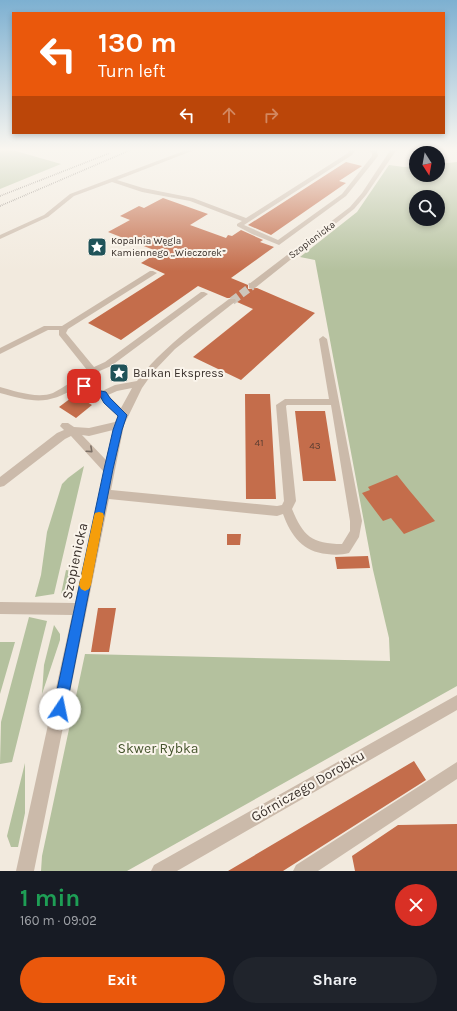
<!DOCTYPE html>
<meta charset="utf-8">
<style>
body{margin:0;font-family:Karla,sans-serif;background:#20242c;color:#f1f3f6;height:100vh;display:flex;flex-direction:column;font-size:15px;white-space:nowrap}
*{box-sizing:border-box;margin:0}
p{font-size:13px;color:#9ea1a6}
.icon{flex:none;width:22px;height:22px;fill:none;stroke:currentColor;stroke-width:2;stroke-linecap:round;stroke-linejoin:round}
.map{position:relative;height:871px;overflow:hidden}
.side{display:flex;flex-direction:column;background:#171b24;flex:1}
.side>*{flex:none}
.hud{position:absolute;left:12px;top:12px;width:433px;height:122px;border-radius:0px;box-shadow:0 2px 6px #0003;background:#ea580c;color:#fff;overflow:hidden}
.needle{width:26px;rotate:169deg}
.tools{position:absolute;left:409px;top:146px;display:grid;gap:8px}
.tools a{display:grid;place-items:center;width:36px;height:36px;border-radius:50%;background:#171b24;box-shadow:0 2px 6px #0003;font-size:20px}
.pin{position:absolute;display:grid;place-items:center;width:34px;height:34px;color:#fff;margin:-17px;border-radius:8px;box-shadow:0 2px 6px #0006}
.me{position:absolute;width:44px;margin:-22px;rotate:11deg;stroke-linejoin:round;filter:drop-shadow(0 0 3px #0008)}
.turn{display:flex;align-items:center;gap:14px;height:84px;padding:0 20px;font-size:18px}
.turn .icon{width:52px;height:52px;stroke-width:2.5}
.turn b{display:block;font-size:28px;line-height:34px}
.lanes{display:flex;align-items:center;height:38px;padding:0 20px;background:#0003;justify-content:center;gap:20px;direction:ltr}
.lanes .off{opacity:.35}
.round{display:grid;place-items:center;flex:none;width:42px;height:42px;border-radius:21px;background:#20242c}
.headline{display:flex;align-items:center;justify-content:space-between;height:68px;padding:0 20px}
h1{font-size:24px;font-weight:700;line-height:30px;color:#1e9e55}
.action{display:flex;gap:8px;margin-top:auto;padding:8px 20px}
.action a{flex:1;height:46px;border-radius:24px;background:#ea580c;color:#fff;font-size:16px;font-weight:700;line-height:46px;text-align:center}
.action a+a{background:#20242c;color:#f1f3f6}
.map>svg:first-child{display:block}
.green{fill:#b4c19e;fill-rule:evenodd}
.building{fill:#c46d4b}
.lines{fill:none;stroke-linecap:round;stroke-linejoin:round}
.minor-tunnel{stroke:#cdc5ba;stroke-width:8;stroke-dasharray:8 3.5;stroke-linecap:butt}
.minor{fill:#cbbaaa;fill-rule:evenodd}
.rail{stroke:#382f2a;stroke-width:1.5;stroke-dasharray:0.5 1.5;stroke-linecap:butt}
.oneway{stroke:#7a6e64}
.route{fill:#1a73e8;stroke:#114b97}
.slow{fill:#f59e0b}
.labels{text-anchor:middle;dominant-baseline:central;stroke-width:4;stroke-linejoin:round;paint-order:stroke}
.far-street-label{font-size:10px;fill:#382f2a;stroke:#faf4eb}
.far-poi-label{font-size:10px;fill:#382f2a;stroke:#faf4eb;text-anchor:start}
.number-label{font-size:10px;fill:#5b3e32}
.poi-label{font-size:12px;fill:#382f2a;stroke:#faf4eb;text-anchor:start}
.near-street-label{font-size:14px;fill:#382f2a;stroke:#faf4eb}
.near-park-label{font-size:14px;fill:#46562e;stroke:#faf4eb}
</style>
<div class="map">
<svg width="457" height="871" viewBox="0 0 457 871">
<rect width="100%" height="100%" fill="#f2eade"/>
<!-- green -->
<path class="green" d="M0 149H9L61 164 0 189Z
M457 162V686L127 871H41L42 856 85 654 390 661 389 638 373 570 315 260 300 257 357 212 389 165 404 167 416 166V175H438V164ZM416 197H438V219H416Z
M84 466 54 594 35 597 41 575 47 532 62 484 68 478Z
M66 570 77 572 71 583 61 594Z
M29 617 47 621 12 762 0 764 1 722Z
M54 625 60 634V640L42 694 44 665Z
M0 642H15L0 694Z
M25 763V813L18 847H11L7 836Z"/>
<!-- building -->
<path class="building" d="M346 162 362 166 339 181 346 183 271 235 248 225Z
M163 198 208 214 190 225 226 238 228 235 232 236 241 230 263 240 260 242 274 247 231 278 248 285V289L257 288 315 313 241 380 193 357 253 309 237 302V300L235 298H227L198 286 121 340 88 323 165 274 141 263 159 252 108 232 130 220 120 216 139 206 144 208Z
M245 394H270L276 499H246Z
M75 395 92 405 76 418 59 407Z
M295 411H325L336 481H303Z
M397 475 409 490 435 521 404 534 391 518 383 521 362 493 370 490 368 487Z
M227 534H241L240 545H227Z
M368 556 370 568 337 569 335 557Z
M98 608H116L109 652H91Z
M414 761 426 780 283 871H228Z
M457 824V871H355L352 856 398 825Z"/>
<g class="lines">
<!-- minor-tunnel -->
<path class="minor-tunnel" d="M232 301 252 286"/>
<!-- minor -->
<path class="minor" d="M189 149H197L117 180 143 188 193 198 246 218 348 153 350 149H356L352 155 244 225 278 240 342 194 372 156V153L368 149H374L377 151 378 156 346 196 279 245 252 234 237 226V224L242 221 190 201 142 192 112 182 74 196 48 217 0 239V235L44 215 70 194Z
M391 149H397L366 195 354 209 255 288H249V284L350 207 362 193Z
M150 271H153L157 273 68 329 66 333 94 367 105 362 201 292H204L208 294 111 366 95 373 84 381 97 389 102 391 115 385 137 381C162 348 196 324 229 299H235L236 301 175 349 154 371 142 388 124 425 111 490 277 506 282 505 284 501 276 405 285 399H329L319 339 323 336 327 339 362 521 359 537 349 553C342 555 334 555 327 554 303 552 291 536 283 514L277 516 109 499 34 871H16L72 615 0 614V602L75 603 104 472 71 436 65 439 4 486 0 487V477L57 433 64 430 60 426 62 423H68L74 427 89 428 115 422 118 416 104 403 100 396 91 394 78 386C48 406 33 402 0 393V387C15 391 37 399 53 393 65 387 76 378 87 370L59 335V330H48L0 354V348L44 326H62ZM132 388 121 408 108 395 117 391ZM287 405H331L350 521V531L342 544C312 544 303 536 292 509L296 501 286 406ZM113 430 106 460 82 435 89 436Z
M457 695V710L177 871H151L154 865Z
M457 762V779L318 871H293L296 865Z"/>
<!-- rail -->
<path class="rail" d="M0 196 110 153
M0 206 133 149"/>
</g>
<!-- one-way arrows -->
<defs><path id="oneway-chevron" d="M-2-3.5L2.5 0L-2 3.5" fill="none" stroke-width="1.6" stroke-linecap="round" stroke-linejoin="round"/></defs>
<use class="oneway" href="#oneway-chevron" transform="translate(90 450) rotate(42)"/>
<!-- sky -->
<linearGradient id="sky" x2="0" y2="1"><stop stop-color="#7db0d1"/><stop offset="0.55" stop-color="#f9f6f0"/><stop offset="1" stop-color="#f9f6f0" stop-opacity="0"/></linearGradient>
<rect width="457" height="271" fill="url(#sky)"/>
<!-- route -->
<path class="route" d="M84 383 96 390 106 392 110 398 127 415 122 430 113 469 66 709 64 714 60 716 55 714 53 709 104 469 113 430 118 416 104 403 100 396C92 394 84 392 79 386L81 384Z"/>
<!-- slow -->
<path class="slow" d="M99 512 103 513 104 516 91 585 89 589 85 591 81 589 79 585 94 516 95 513Z"/>
<!-- icons -->
<defs>
<g id="sight-square" transform="scale(1)"><rect x="-9" y="-9" width="18" height="18" rx="4" fill="#205359" stroke="#faf4eb"/><path d="M0-6L1.8-2.2L6-1.7L2.9 1.2L3.7 5.4L0 3.3L-3.7 5.4L-2.9 1.2L-6-1.7L-1.8-2.2Z" fill="#fff"/></g>
</defs>
<g fill-rule="evenodd">
<use href="#sight-square" x="97" y="247"/>
<use href="#sight-square" x="119" y="373"/>
</g>
<g class="labels">
<!-- far-street labels -->
<g class="far-street-label">
<text transform="translate(312 240) rotate(-37)">Szopienicka</text>
</g>
<!-- far-poi labels -->
<g class="far-poi-label">
<text x="111" y="241">Kopalnia Węgla<tspan x="111" dy="12">Kamiennego „Wieczorek”</tspan></text>
</g>
<!-- number labels -->
<g class="number-label">
<text x="259" y="443">41</text>
<text x="315" y="446">43</text>
</g>
<!-- poi labels -->
<g class="poi-label">
<text x="133" y="373">Balkan Ekspress</text>
</g>
<!-- near-street labels -->
<g class="near-street-label">
<text transform="translate(75 561) rotate(-78)">Szopienicka</text>
<text transform="translate(308 786) rotate(-30)">Górniczego Dorobku</text>
</g>
<!-- near-park labels -->
<g class="near-park-label">
<text x="158" y="748">Skwer Rybka</text>
</g>
</g>
</svg>
<div class="tools">
<a><svg class="needle" viewBox="-14 -14 28 28"><path d="M0-13l5 13h-10z" fill="#e53935"/><path d="M0 13l5-13h-10z" fill="#9ea1a6"/></svg></a>
<a><svg class="icon" aria-label="search" viewBox="0 0 24 24"><circle cx="10" cy="10" r="6"/><path d="M15 15l6 6"/></svg></a>
</div>
<div class="pin" style="left:84px;top:386px;background:#d93025"><svg class="icon" aria-label="arrive" viewBox="0 0 24 24"><path d="M6 21V4h12l-3 4 3 4H6"/></svg></div>
<svg class="me" style="left:60px;top:709px" viewBox="-20 -20 40 40"><circle r="19" fill="#fff"/><path d="M0-13L10 11 0 6-10 11z" fill="#1a73e8"/></svg>
<div class="hud">
<div class="turn"><svg class="icon" aria-label="left" viewBox="0 0 24 24"><path d="M17 20v-9H6M10 6l-5 5 5 5"/></svg><div><b>130 m</b>Turn left</div></div>
<div class="lanes"><svg class="icon" aria-label="left" viewBox="0 0 24 24"><path d="M17 20v-9H6M10 6l-5 5 5 5"/></svg><svg class="icon off" aria-label="ahead" viewBox="0 0 24 24"><path d="M12 20V5M6 11l6-6 6 6"/></svg><svg class="icon off" aria-label="right" viewBox="0 0 24 24"><path d="M7 20v-9h11M14 6l5 5-5 5"/></svg></div>
</div>
</div>
<section class="side">
<div class="headline"><div><h1>1 min</h1><p>160 m · 09:02</p></div><a class="round" style="background:#d93025;color:#fff"><svg class="icon" aria-label="close" viewBox="0 0 24 24"><path d="M6 6l12 12M18 6L6 18"/></svg></a></div>
<div class="action"><a>Exit</a><a>Share</a></div>
</section>
